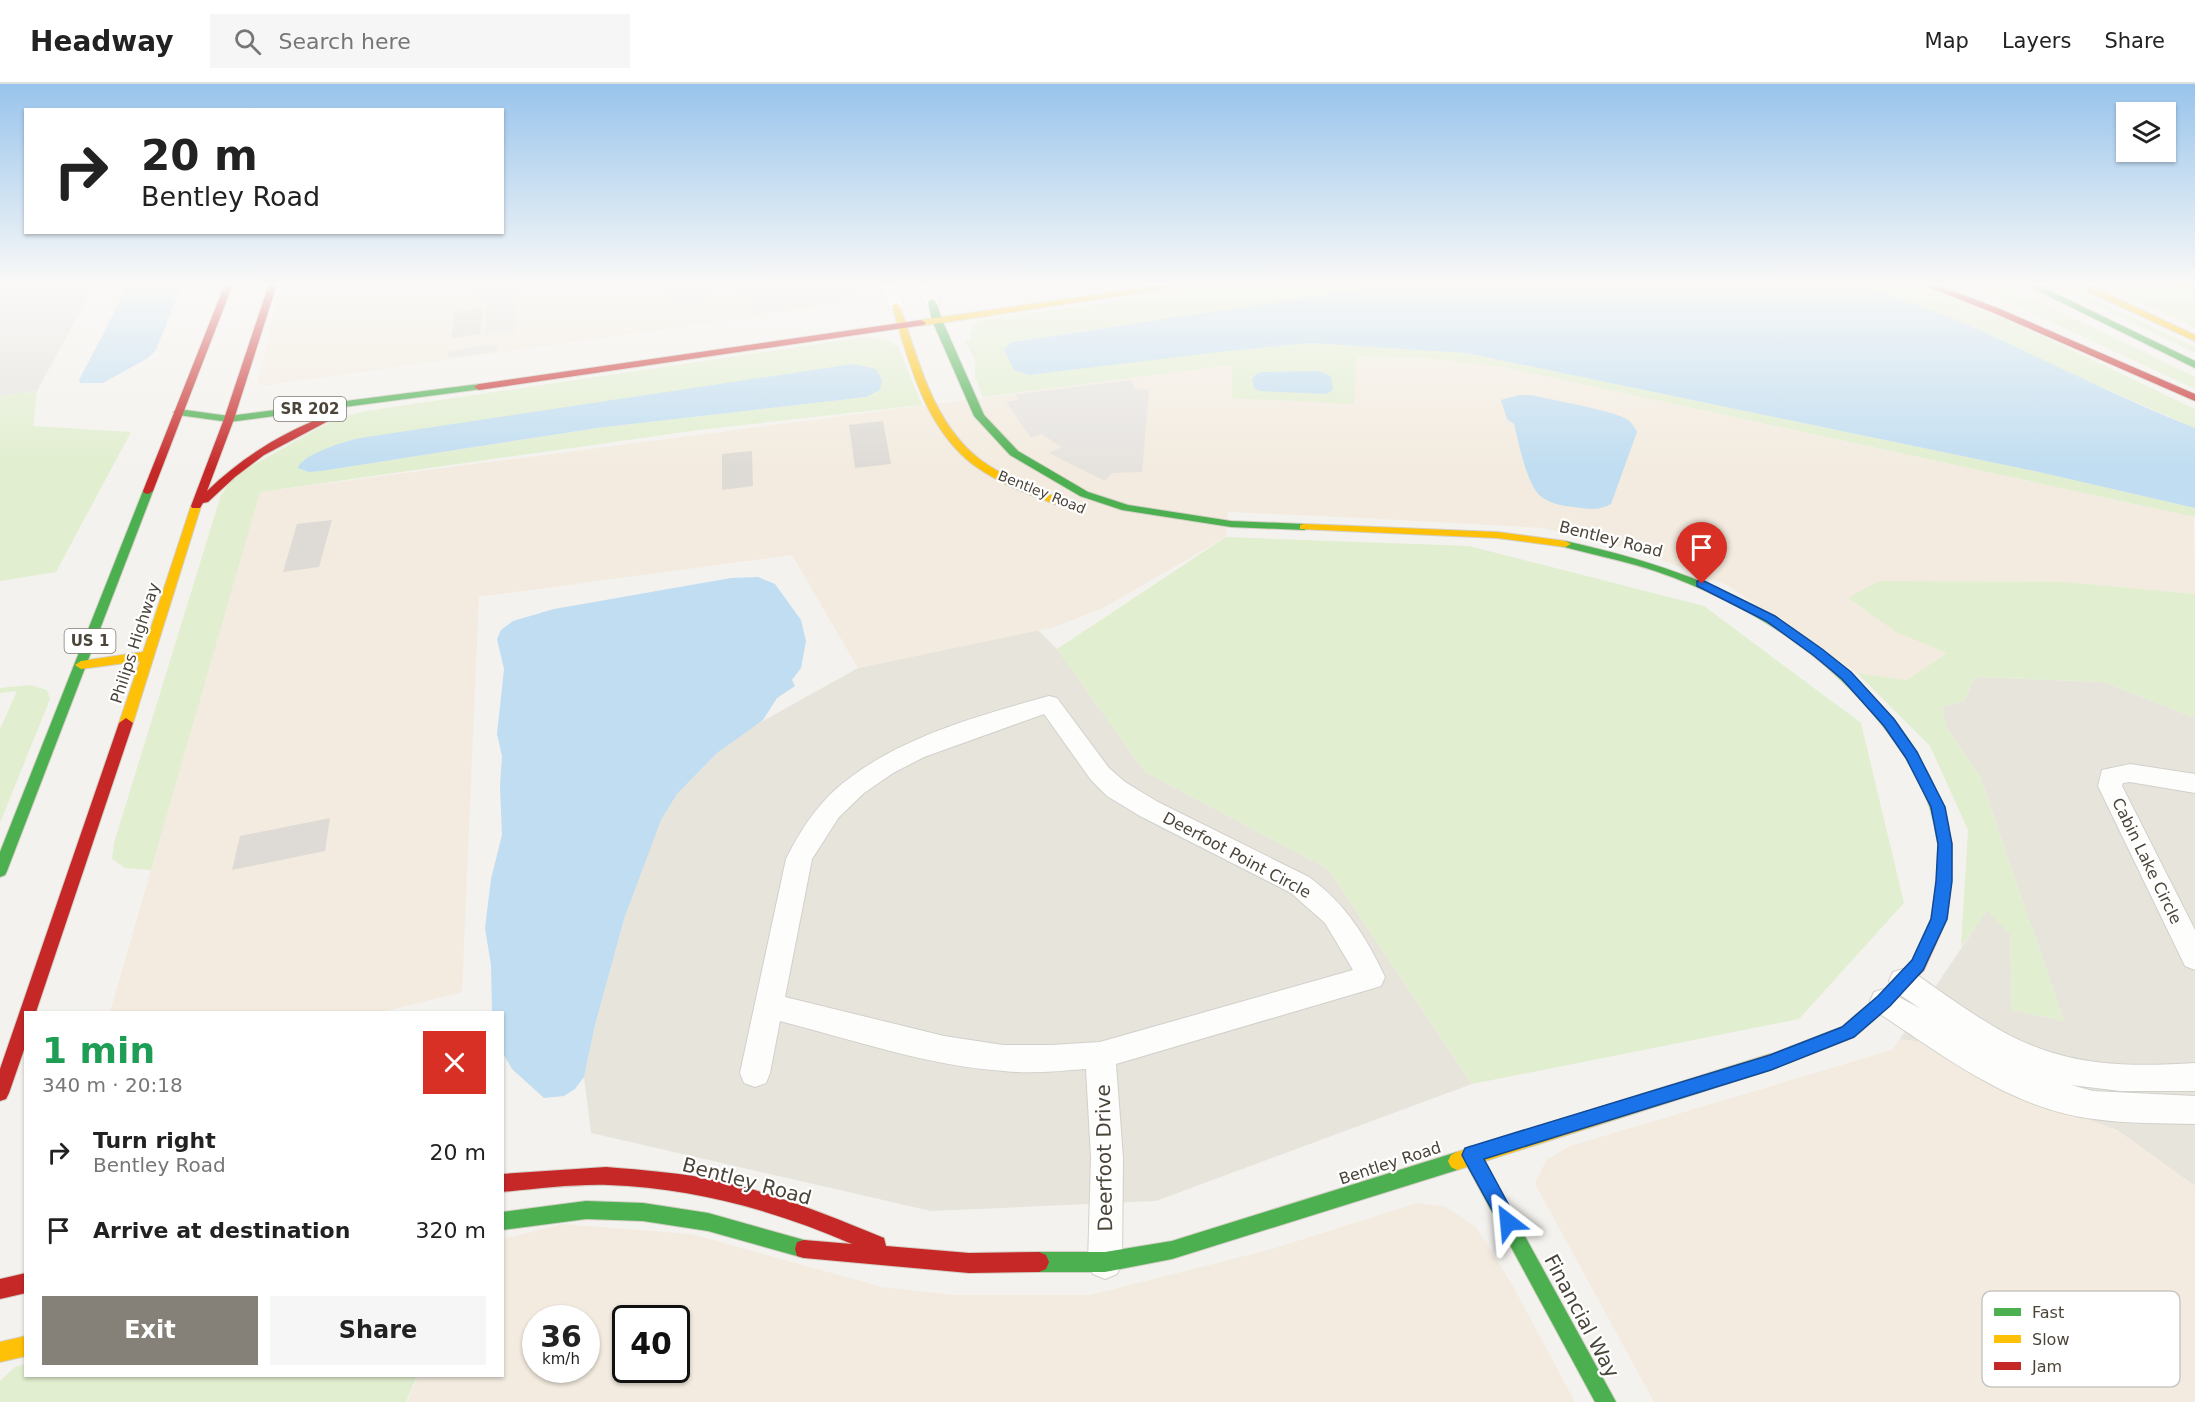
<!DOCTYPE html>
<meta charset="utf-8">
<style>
body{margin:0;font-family:"DejaVu Sans",sans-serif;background:#f6f6f6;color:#222;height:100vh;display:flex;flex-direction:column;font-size:22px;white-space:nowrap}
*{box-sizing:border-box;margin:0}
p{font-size:20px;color:#767676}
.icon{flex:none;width:33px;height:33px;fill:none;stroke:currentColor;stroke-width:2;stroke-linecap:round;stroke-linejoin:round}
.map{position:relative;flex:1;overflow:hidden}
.drawer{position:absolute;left:24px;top:927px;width:480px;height:366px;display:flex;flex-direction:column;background:#fff;border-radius:0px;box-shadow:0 2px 4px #0004}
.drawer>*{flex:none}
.top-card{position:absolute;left:24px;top:24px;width:480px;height:126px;border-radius:0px;box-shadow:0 2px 4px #0004;background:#fff;color:#222;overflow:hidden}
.controls{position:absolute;left:2116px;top:18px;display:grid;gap:12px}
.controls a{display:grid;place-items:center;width:60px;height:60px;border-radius:0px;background:#fff;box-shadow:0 2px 4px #0004;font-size:30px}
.speed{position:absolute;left:522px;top:1221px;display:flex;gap:12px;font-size:30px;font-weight:700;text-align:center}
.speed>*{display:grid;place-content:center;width:78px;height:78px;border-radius:50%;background:#fff;box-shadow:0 2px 4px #0004;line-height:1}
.speed small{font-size:15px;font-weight:400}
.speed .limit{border:3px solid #111;border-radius:9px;background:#fff;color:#111}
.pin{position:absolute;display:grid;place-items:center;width:51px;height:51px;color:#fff;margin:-62px -26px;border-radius:50% 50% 50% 0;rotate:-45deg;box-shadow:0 0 6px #0007}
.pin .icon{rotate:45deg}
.me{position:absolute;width:66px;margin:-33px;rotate:331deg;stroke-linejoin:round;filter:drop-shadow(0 0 4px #0008)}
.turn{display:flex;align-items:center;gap:21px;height:126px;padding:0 18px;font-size:27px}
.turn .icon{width:78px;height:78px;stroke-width:2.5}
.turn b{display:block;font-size:42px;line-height:51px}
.round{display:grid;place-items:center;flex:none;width:63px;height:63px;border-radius:0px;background:#f6f6f6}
.overview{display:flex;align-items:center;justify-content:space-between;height:102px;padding:0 18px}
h1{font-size:36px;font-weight:700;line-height:45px;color:#1e9e55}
.button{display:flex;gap:12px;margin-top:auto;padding:12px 18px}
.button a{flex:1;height:69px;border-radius:0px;background:#868178;color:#fff;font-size:24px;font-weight:700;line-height:69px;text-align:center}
.button a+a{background:#f6f6f6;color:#222}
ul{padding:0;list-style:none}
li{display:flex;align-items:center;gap:18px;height:78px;padding:0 18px}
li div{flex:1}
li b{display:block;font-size:22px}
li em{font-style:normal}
header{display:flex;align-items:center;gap:36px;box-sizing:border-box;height:84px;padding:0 30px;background:#fff;border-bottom:2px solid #e0e0e0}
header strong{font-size:28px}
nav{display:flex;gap:33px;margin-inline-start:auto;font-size:21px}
.search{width:420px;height:54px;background:#f6f6f6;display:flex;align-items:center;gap:15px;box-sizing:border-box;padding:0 21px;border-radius:0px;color:#767676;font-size:22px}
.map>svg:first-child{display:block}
.residential{fill:#e7e4dc}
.commercial{fill:#f3ebdf;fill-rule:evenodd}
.green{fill:#e1eecf;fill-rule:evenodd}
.parking{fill:#e6e3df}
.water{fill:#c0ddf1}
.building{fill:#dedbd6}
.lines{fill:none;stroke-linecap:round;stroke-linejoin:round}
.street-casing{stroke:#d2d0cb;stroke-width:2}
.fast-casing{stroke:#d3cfc5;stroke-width:2}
.slow-casing{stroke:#d3cfc5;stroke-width:2}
.jam-casing{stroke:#d3cfc5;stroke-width:2}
.street{fill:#fdfdfc;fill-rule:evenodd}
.fast{fill:#4caf50;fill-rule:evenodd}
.slow{fill:#ffc107;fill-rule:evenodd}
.jam{fill:#c62828;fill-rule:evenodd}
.route{fill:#1a73e8;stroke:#114b97;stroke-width:1.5}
.labels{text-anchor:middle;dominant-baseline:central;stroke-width:4.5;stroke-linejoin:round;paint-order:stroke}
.far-street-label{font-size:14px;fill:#4b4439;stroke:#fff}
.shield{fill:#fff;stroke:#817c74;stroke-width:1.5}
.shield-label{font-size:15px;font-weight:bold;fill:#4b4439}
.street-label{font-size:16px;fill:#4b4439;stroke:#fff}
.near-street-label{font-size:20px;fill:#4b4439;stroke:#fff}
.key{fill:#fff;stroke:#c9c7c4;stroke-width:1.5}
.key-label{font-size:16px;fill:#4b4439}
</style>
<header>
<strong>Headway</strong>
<div class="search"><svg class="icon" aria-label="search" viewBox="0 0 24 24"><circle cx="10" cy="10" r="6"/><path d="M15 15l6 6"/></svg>Search here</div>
<nav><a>Map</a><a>Layers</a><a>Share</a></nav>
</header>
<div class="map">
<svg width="2195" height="1318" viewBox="0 0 2195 1318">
<rect width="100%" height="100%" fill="#f4f2ee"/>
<!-- residential -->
<path class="residential" d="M1038 546 1057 565 1145 688 1328 785 1472 1000 1156 1117 931 1127 591 1049 584 993 595 941 625 832 650 759 661 736 677 710 717 669 743 648 858 584Z
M1975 593 2104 598 2195 634V1102L2117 1046 2024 1013 1900 955 1987 826 2010 849 2012 926 2064 937 1980 692 1946 643 1942 623 1964 617Z"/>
<!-- commercial -->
<path class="commercial" d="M285 200H881V208L877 215 262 302 258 298 271 240Z
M1356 272 1427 274 1503 283 2194 433 2195 510 2064 498 1879 497 1849 515 1896 548 1947 569 1907 596 1857 589 1727 501 1637 467 1543 444 1362 434 1228 428 1226 453 1103 524 1055 543 858 584 792 471 479 513 462 908 382 928H110L260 408 1233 281 1232 314 1354 319Z
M1900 955 1929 959 2024 1013 2117 1046 2195 1102V1318H1654L1535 1100 1546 1076 1570 1062 1892 966Z
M1417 1119 1446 1123 1476 1143 1513 1202 1575 1318H407L418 1292H502L503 1155 562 1140 691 1150 882 1203 955 1211H1090L1272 1165ZM536 1234H586V1286H536ZM626 1234H676V1286H626Z"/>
<!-- green -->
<path class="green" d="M1228 200H1396L1012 258 1219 268 1311 259 1466 269 2039 388 2195 424V433L1503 283 1427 274 1357 272 1354 320 1232 314V281L983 313 975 294V275L965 257 971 255 969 250 976 238 981 236ZM1318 287 1254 304 1252 296 1256 290 1262 288Z
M1854 200H1912L1928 205 2013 238 2195 325V344L2033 273 1998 254Z
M1970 200H2003L2195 293V305Z
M2051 200H2062L2195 263V269Z
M2100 200H2151L2195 206V244Z
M864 253 890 257 898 262 922 321 698 346 260 408 151 786 125 784 112 775 114 759 221 411 235 391 337 334 366 327ZM881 296 880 306 866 313 597 344 321 387 309 388 303 376 344 358 360 354Z
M37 307 33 342 131 348 56 488 0 497V312Z
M1226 453 1469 462 1704 522 1861 639 1904 819 1799 935 1472 1000 1328 785 1145 688 1057 565Z
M1879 497 2064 498 2195 510V634L2104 598 1975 593 1964 617 1942 623 1946 643 1980 692 2064 937 2012 926 2010 850 1987 827 1961 863 1968 746 1930 662 1857 589 1907 596 1947 569 1896 548 1848 514Z
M31 601 47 606 50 615 0 739V645L17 607 0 609V604Z
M25 1280 26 1292H417L406 1318H0V1297L15 1283Z"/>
<!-- parking -->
<path class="parking" d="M0 200H95L37 307 0 312Z
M478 200H509L508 209 516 208 515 247 485 250 487 220 476 212Z
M662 200H707L710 217 669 223 666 202Z
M741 200H779L781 207 826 201 829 207 840 206 839 200H865V202L854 204 858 215 755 229 751 212 743 213Z
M497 260V267L448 274 449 267Z
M1131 296 1135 305 1149 306 1142 388 1112 389 1105 397 1049 369 1061 363 1042 350 1031 354 1006 318 1018 316 1016 310Z"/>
<!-- water -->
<path class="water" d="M129 200H182L156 266 148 274 103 299H80L79 296Z
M1396 200H1854L1862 202C1908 218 1955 233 1999 255 2064 286 2128 317 2195 344V424L2039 388 1466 269 1311 259 1219 268 1029 291 1014 286 1004 265 1012 258Z
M853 280 876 285 882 296 880 306 866 313 597 344 321 387 309 388 298 384C302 370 346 357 360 354Z
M1318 287 1331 292 1333 306 1326 310 1260 307 1254 304 1252 295 1256 290 1262 288Z
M1519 311H1532C1550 316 1617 327 1628 336 1632 339 1635 344 1637 348L1611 420C1599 427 1588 425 1574 423 1563 422 1552 420 1543 414 1527 404 1519 359 1514 340L1507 335 1501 316Z
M758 493 775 500 801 536 806 557 801 584 792 596 795 602 777 614 763 636 717 669 677 710 661 736 625 832 595 941 584 993 575 1005 564 1012 544 1014 512 985 503 969 502 928H492L491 881 485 844 491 795 502 751 500 702 502 672 497 650 504 585 497 555 501 546 513 537 554 525 731 494Z"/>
<!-- building -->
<path class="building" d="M483 224 480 250 451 254 454 228Z
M883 337 891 380 855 384 849 341Z
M752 367 753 402 722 406V370Z
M332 436 319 483 283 488 297 440Z
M330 734 325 767 232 786 240 752Z"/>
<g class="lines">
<!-- street casing -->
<g class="street-casing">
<path id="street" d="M880 200H896L904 222 902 225H890Z
M915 200H931L940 218 938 221H926Z
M1049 612 1057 614 1109 684 1125 698 1158 718 1309 793C1346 820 1366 853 1385 893L1381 902 1371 905 1116 980 1123 1074 1122 1178 1117 1190 1105 1195 1093 1190 1088 1178 1091 1074 1086 985C1059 987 1031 990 1004 987 928 982 854 956 780 937L770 989 766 999 755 1003 744 999 740 989 786 775C801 745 820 716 847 696 903 652 981 631 1049 612ZM1044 630 1091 696 1107 712 1140 732 1291 809 1325 839 1353 886 1100 958 1052 961H1003L944 952 785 913 812 775 839 733 864 709 893 689 924 673Z
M2130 680 2195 690V709L2130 698 2123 699 2122 702 2195 846V886L2185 882 2098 702 2102 686Z
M1903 885 1913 888C1956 918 2002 954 2053 969 2098 983 2149 982 2195 979V1007H2121L2071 1001 2093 1007 2195 1012V1040C2162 1039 2127 1040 2094 1035 2011 1025 1941 970 1874 926L1870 917 1874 908 1884 905 1921 925 1893 906 1889 897 1893 888Z"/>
</g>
<!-- fast casing -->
<g class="fast-casing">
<path id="fast" d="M2024 200H2036L2195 277V284Z
M932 215 936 218 942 236 984 331 1018 367 1088 408 1128 421 1231 437 1304 440 1310 443 1304 446 1231 443 1122 426 1080 412 1010 371 974 332 932 236 928 218Z
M479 300 484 303 482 305 229 338 178 331 173 328 178 325 229 332Z
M148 404 153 407 7 787 5 791 0 793V768L143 407Z
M1565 457C1692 485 1810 531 1892 635 1918 668 1939 703 1949 743L1947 747H1937C1933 739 1932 729 1929 721 1921 700 1910 679 1897 661 1839 577 1753 521 1658 488 1626 477 1593 471 1561 462L1559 460Z
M1471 1062 1477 1065 1616 1318H1595L1465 1078 1463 1083 1457 1086 1172 1175 1105 1188H1039L1032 1185 1029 1178 1032 1171 1039 1168H1105L1172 1157 1457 1068 1462 1071 1465 1065Z
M586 1117 643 1119 708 1129 804 1156 811 1158 813 1165 811 1172 804 1174 708 1147 643 1137 586 1135 502 1146V1128Z"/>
</g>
<!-- slow casing -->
<g class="slow-casing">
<path id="slow" d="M1172 200H1196L921 242 916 239 921 236Z
M2166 200H2195V206Z
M2085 202H2091L2195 251V257L2085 206Z
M896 219 900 222C918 276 934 342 982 377 1007 395 1037 405 1065 417V421H1057C1029 410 1000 400 975 382 925 345 909 278 892 222Z
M196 419 201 422 133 639 126 644 121 642 119 639 140 577 81 585 75 581 81 577 143 568 191 422Z
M1304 440 1497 448 1565 457 1571 460 1565 463 1497 454 1300 445V441Z
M1770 970 1776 973 1778 978 1776 983 1770 986 1457 1086 1451 1083 1448 1077 1451 1071 1457 1068Z
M26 1252V1272L0 1278V1258Z"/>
</g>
<!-- jam casing -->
<g class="jam-casing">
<path id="jam" d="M225 200H233L153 407 148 410 144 409 143 407Z
M269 200H277L234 335 207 407C241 374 280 350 323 333H331L332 335 264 371 235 393 208 418 203 419 200 424H192L191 422 224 335Z
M1921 200H1934L2000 225 2195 310V317L1994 229Z
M921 236 926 239 924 241 479 306 474 303 479 300Z
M126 634 133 639 36 928H26V960L9 1009 6 1015 0 1017V985L119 639Z
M1942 737 1947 739 1952 760 1951 797 1947 835 1924 886 1890 922 1854 953 1770 986 1764 983 1762 978 1764 973 1842 943 1878 912 1912 877 1931 835 1937 797 1938 760 1935 743 1937 739Z
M606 1083C644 1086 682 1089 720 1097 777 1110 830 1132 884 1154L886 1162 969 1169 1039 1168 1046 1171 1049 1178 1046 1185 1039 1188 969 1189 804 1174 797 1172 795 1165 797 1158 804 1156 852 1160C774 1126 693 1104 608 1101 573 1100 537 1105 502 1108V1090Z
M26 1189V1209L0 1215V1195Z"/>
</g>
<!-- street -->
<use href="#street" class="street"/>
<!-- fast -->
<use href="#fast" class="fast"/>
<!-- slow -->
<use href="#slow" class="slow"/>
<!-- jam -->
<use href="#jam" class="jam"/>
</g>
<!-- sky -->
<linearGradient id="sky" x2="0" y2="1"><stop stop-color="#98c4ec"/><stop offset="0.52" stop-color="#faf9f7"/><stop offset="1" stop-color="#faf9f7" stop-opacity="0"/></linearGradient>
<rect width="2195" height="385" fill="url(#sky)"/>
<!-- route -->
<path class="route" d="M1702 496 1775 532 1822 565 1851 588 1894 635 1917 668 1945 723 1952 760V797L1947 835 1923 886 1890 922 1854 953 1771 986 1484 1075 1518 1138 1515 1144 1508 1147 1502 1144 1465 1077 1462 1071 1465 1064 1770 971 1842 943 1878 912 1912 876 1931 835 1936 797 1938 760 1931 723 1906 674 1884 642 1842 595 1813 571 1766 537 1697 502V497Z"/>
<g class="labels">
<!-- far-street labels -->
<g class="far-street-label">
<text transform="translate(1042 408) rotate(22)">Bentley Road</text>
</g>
<!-- shield labels -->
<g class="shield">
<rect x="274" y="313" width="72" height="24" rx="4.5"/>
<rect x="64.5" y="545" width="51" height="24" rx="4.5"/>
</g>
<g class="shield-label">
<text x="310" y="325">SR 202</text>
<text x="90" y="557">US 1</text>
</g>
<!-- street labels -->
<g class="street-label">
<text transform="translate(1611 455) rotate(14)">Bentley Road</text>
<text transform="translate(135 559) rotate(-72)">Philips Highway</text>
<text transform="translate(1237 771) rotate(28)">Deerfoot Point Circle</text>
<text transform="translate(2147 777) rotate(64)">Cabin Lake Circle</text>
<text transform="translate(1390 1079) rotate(-18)">Bentley Road</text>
</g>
<!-- near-street labels -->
<g class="near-street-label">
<text transform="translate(1104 1074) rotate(-91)">Deerfoot Drive</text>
<text transform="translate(747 1097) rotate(15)">Bentley Road</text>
<text transform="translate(1582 1232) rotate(62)">Financial Way</text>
</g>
</g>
<!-- legend -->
<rect x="1982" y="1207" width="198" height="96" rx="9" class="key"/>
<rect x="1994" y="1224" width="27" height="8" fill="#4caf50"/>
<rect x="1994" y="1251" width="27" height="8" fill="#ffc107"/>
<rect x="1994" y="1278" width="27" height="8" fill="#c62828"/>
<g class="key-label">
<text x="2032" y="1234">Fast</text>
<text x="2032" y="1261">Slow</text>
<text x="2032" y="1288">Jam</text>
</g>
</svg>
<div class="controls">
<a><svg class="icon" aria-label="layers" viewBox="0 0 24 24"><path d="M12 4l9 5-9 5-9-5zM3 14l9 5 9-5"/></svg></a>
</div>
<div class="speed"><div>36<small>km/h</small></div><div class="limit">40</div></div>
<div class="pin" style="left:1702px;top:500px;background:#d93025"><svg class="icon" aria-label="arrive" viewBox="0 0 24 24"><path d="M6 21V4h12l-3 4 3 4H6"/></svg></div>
<svg class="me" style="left:1508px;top:1138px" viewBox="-20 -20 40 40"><path d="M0-17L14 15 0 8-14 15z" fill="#1a73e8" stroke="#fff" stroke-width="4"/></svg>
<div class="top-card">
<div class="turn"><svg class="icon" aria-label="right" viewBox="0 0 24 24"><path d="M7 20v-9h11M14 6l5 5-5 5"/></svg><div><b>20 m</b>Bentley Road</div></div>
</div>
<section class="drawer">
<div class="overview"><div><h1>1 min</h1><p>340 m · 20:18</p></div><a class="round" style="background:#d93025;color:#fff"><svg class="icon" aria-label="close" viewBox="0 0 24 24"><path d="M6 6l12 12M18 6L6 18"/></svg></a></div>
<ul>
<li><svg class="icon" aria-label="right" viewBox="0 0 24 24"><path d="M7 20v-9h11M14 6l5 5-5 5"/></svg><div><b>Turn right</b><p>Bentley Road</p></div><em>20 m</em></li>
<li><svg class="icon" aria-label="arrive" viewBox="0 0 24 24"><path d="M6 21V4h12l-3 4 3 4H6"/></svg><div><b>Arrive at destination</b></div><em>320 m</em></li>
</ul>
<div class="button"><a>Exit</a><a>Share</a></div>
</section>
</div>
